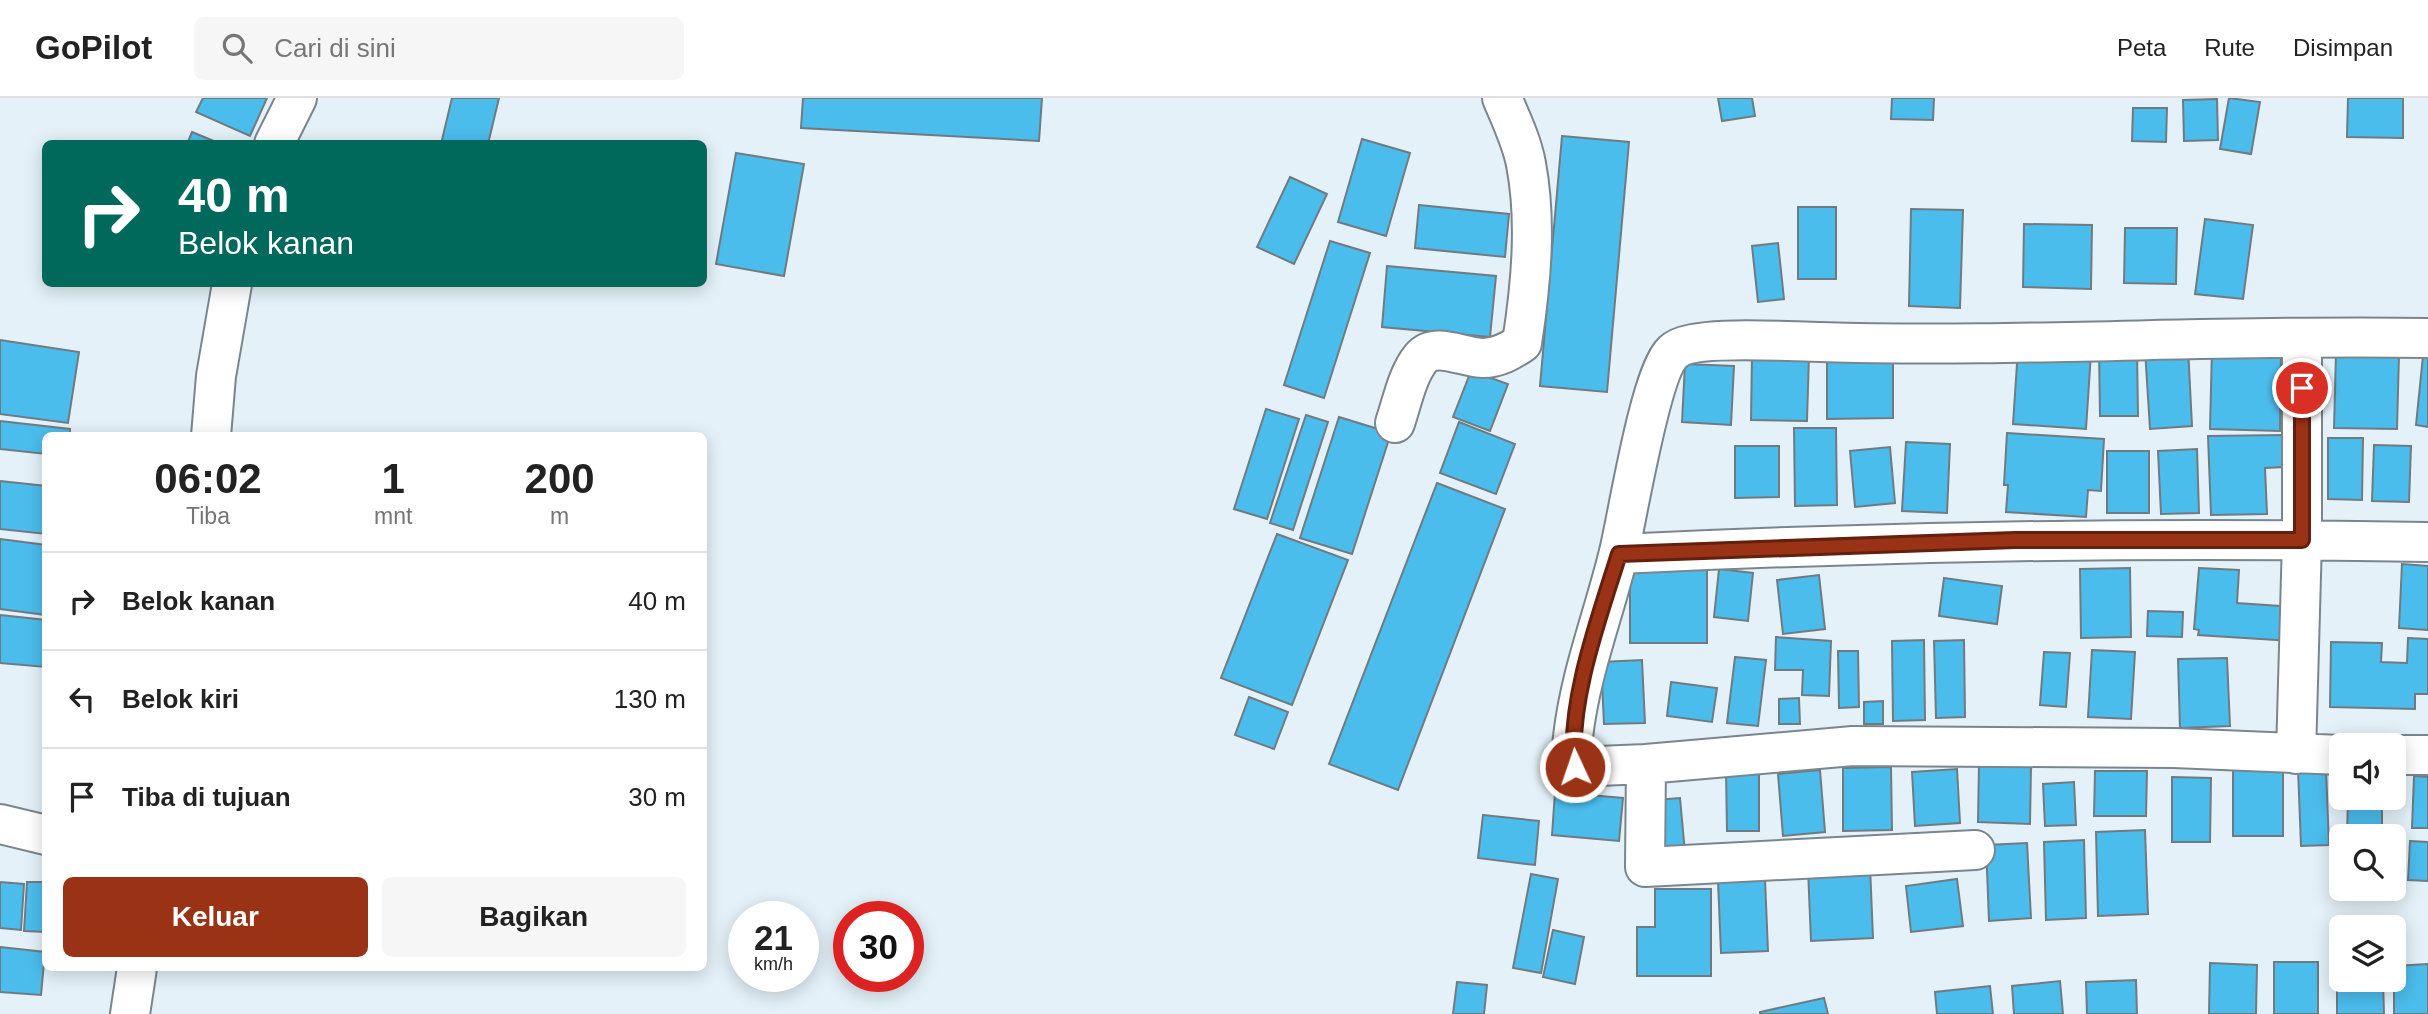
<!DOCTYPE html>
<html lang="id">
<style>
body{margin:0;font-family:Helvetica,sans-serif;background:#f6f6f6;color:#222;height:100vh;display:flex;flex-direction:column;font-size:26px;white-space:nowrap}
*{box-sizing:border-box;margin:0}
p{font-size:23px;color:#767676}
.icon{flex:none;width:38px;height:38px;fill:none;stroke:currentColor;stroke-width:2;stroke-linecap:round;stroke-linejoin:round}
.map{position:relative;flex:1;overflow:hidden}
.details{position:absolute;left:42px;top:334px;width:665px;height:539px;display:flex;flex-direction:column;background:#fff;border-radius:10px;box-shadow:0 4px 18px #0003}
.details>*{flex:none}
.hud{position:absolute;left:42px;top:42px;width:665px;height:147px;border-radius:10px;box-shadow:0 4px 18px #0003;background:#00695c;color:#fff;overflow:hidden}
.buttons{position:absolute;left:2329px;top:635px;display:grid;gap:14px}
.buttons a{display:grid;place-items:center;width:77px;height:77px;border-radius:10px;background:#fff;box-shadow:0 4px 18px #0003;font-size:35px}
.speed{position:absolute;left:728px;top:803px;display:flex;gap:14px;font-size:35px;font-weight:700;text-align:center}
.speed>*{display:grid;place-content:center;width:91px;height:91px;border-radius:50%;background:#fff;box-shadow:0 4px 18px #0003;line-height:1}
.speed small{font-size:18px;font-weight:400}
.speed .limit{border:10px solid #d22;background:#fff;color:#111}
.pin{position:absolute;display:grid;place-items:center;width:60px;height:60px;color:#fff;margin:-30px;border:4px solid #fff;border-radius:50%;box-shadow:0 2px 7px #0007}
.me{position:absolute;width:77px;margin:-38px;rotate:357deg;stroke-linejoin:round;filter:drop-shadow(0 0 5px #0008)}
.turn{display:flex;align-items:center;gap:24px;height:147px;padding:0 21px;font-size:32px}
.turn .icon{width:91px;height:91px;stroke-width:2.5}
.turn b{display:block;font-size:49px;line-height:60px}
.eta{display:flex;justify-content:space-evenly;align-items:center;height:119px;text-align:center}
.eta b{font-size:42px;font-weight:800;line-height:49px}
.button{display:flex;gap:14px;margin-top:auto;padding:14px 21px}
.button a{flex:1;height:80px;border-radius:10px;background:#9a3215;color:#fff;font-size:28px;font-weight:800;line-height:80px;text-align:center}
.button a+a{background:#f6f6f6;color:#222}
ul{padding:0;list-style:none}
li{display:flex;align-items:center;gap:21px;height:98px;padding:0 21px;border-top:2px solid #e0e0e0}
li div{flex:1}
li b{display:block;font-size:26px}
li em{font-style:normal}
header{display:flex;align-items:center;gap:42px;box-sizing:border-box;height:98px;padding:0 35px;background:#fff;border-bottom:2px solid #e0e0e0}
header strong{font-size:33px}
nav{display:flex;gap:38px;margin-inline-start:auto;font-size:24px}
.search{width:490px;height:63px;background:#f6f6f6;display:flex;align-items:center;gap:18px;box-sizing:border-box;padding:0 24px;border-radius:10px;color:#767676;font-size:26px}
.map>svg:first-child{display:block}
.building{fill:#4bbded;stroke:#6f7b81;stroke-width:2}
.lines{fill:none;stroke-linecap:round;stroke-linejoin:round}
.street-casing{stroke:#7a868c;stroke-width:42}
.street{stroke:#fff;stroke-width:38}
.route-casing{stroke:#64200e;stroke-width:18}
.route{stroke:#9a3215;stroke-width:12}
</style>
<header>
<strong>GoPilot</strong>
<div class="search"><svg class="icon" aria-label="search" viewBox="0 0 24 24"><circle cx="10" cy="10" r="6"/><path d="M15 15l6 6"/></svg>Cari di sini</div>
<nav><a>Peta</a><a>Rute</a><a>Disimpan</a></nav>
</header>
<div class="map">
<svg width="2428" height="916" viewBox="0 0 2428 916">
<rect width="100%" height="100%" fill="#e4f1f8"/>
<!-- building -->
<path class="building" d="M203 0H267L250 38 196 14Z
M452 0H499L488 46H441Z
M803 0H1042L1039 43 801 30Z
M1718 0H1752L1755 18 1722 23Z
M1892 0H1934L1933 22 1891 21Z
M2229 0 2260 4 2251 56 2220 51Z
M2348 0H2403V40L2347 39Z
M2217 1 2218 42 2184 43 2183 2Z
M2133 10H2167L2166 44 2132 43Z
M192 34 221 46H187Z
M1562 38 1629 44 1607 294 1540 288Z
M1362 41 1410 55 1386 138 1338 124Z
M736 55 804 66 784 178 716 166Z
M1290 79 1327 96 1294 166 1257 149Z
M1419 107 1509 116 1505 159 1415 150Z
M1798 109H1836V181H1798Z
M1911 111 1963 112 1960 210 1909 208Z
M2205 121 2253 127 2243 201 2195 196Z
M2024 126 2092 127 2091 191 2023 189Z
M2125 130H2177L2176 186 2124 185Z
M1330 143 1370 155 1324 300 1284 287Z
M1778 145 1784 201 1758 204 1752 148Z
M1387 168 1496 178 1490 239 1382 229Z
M0 242 79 254 68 325 0 316Z
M2424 248 2428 249V329L2416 327Z
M2188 249 2192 328 2150 331 2145 252Z
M2212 250 2281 251 2280 333 2210 331Z
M2018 251 2091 255 2086 331 2013 326Z
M2099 251H2137L2138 318H2100Z
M2336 254 2399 256 2397 331 2334 330Z
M1893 255V320L1827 321V256Z
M1752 256H1809L1807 323 1751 322Z
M1685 266 1734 268 1731 327 1682 324Z
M1471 273 1508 286 1490 333 1453 319Z
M1266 311 1299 321 1267 421 1234 411Z
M1306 317 1328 324 1293 432 1270 425Z
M1339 319 1391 335 1352 456 1300 440Z
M0 323 70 331V338H46V356L0 351Z
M1459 324 1515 346 1496 396 1440 375Z
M1794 330H1836L1837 407 1795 408Z
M2007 335 2104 341 2101 393 2088 392 2086 419 2006 414 2008 387H2004Z
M2284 337V369L2265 370 2267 416 2211 417 2208 338Z
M2328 340H2363L2362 402 2328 401Z
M1906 344 1950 346 1947 415 1902 413Z
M2374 347 2411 348 2409 404 2372 403Z
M1735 348H1779V399L1735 400Z
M1890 349 1895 405 1855 409 1850 353Z
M2197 351 2199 415 2161 416 2158 353Z
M2107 353H2149V415H2107Z
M0 383 46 388V436L0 431Z
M1437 385 1505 411 1398 692 1329 666Z
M1277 436 1348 462 1292 607 1221 580Z
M0 441 46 447V517L0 511Z
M1630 462H1707V545H1630Z
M2402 466 2428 468V532L2399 530Z
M2130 470 2131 539 2081 540 2080 471Z
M2199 470 2239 472 2237 505 2294 509 2292 543 2198 537 2199 532 2194 531Z
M1719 471 1753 475 1748 523 1714 519Z
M1819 477 1825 531 1783 536 1777 482Z
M1944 480 2002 488 1997 526 1939 518Z
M2148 513 2183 514 2182 539 2147 538Z
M0 517 46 522V569L0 565Z
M1776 539 1831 543 1829 598 1802 597 1803 572H1775Z
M2408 540 2428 541V596H2415V611L2330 609 2331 544 2382 545 2381 564 2407 565Z
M1924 542 1925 622 1893 623 1892 543Z
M1964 542 1965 619 1936 620 1934 543Z
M2092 552 2135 554 2131 621 2088 619Z
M1838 553H1858L1859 609 1839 610Z
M2044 554 2070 555 2066 609 2040 607Z
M1735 559 1766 562 1758 628 1727 625Z
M2227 560 2230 628 2180 630 2178 561Z
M1642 562 1645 625 1604 626 1601 564Z
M1671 584 1717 590 1712 624 1667 618Z
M1249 599 1288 614 1274 651 1235 637Z
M1799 600 1800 626H1779V601Z
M1883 603V626H1864V604Z
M1979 666 2031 668 2030 726 1978 724Z
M1891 669 1892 732 1843 733V670Z
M2326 670 2329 747 2301 748 2298 671Z
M1957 671 1960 725 1915 728 1912 674Z
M1759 672V733H1727L1726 673Z
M1820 672 1825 734 1783 738 1778 676Z
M2233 672H2283V738H2233Z
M2095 673H2147L2146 718H2094Z
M2414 678 2428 679V730H2412Z
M2172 679 2211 680 2210 744H2172Z
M2074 684 2076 727 2045 728 2043 686Z
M1555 694 1623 700 1619 743 1552 737Z
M1680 700 1685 755 1661 757 1656 702Z
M2348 700H2382V738H2347Z
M1483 717 1539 723 1535 767 1478 760Z
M2145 732 2148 816 2098 818 2096 734Z
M2084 742 2086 820 2046 822 2044 744Z
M2410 743 2428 744V783L2408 782Z
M2027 745 2031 820 1989 823 1986 747Z
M1870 768 1873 840 1811 843 1808 771Z
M1531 776 1558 781 1541 875 1513 870Z
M1765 781 1768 853 1721 855 1718 783Z
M1957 781 1963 828 1911 834 1906 788Z
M0 784 24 786 21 832 0 830Z
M27 784H46V834L24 833Z
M1655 791H1711V878H1637V829H1655Z
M1553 832 1584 839 1575 886 1543 879Z
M0 849 45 854 41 897 0 894Z
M2274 864H2318V916H2274Z
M2210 865 2257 867 2256 916H2209Z
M2428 866V916H2394V868Z
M2337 869H2342V882H2383L2384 916H2337Z
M2136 882 2137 916H2087L2086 884Z
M2060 883 2063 916H2014L2012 888Z
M1457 884 1487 887 1484 916H1453Z
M1990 888 1993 916H1937L1935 894Z
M1824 900 1828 916H1760V914Z"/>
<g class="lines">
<!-- street casing -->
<g class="street-casing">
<path id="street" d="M274 46 297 0
M1395 325C1402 305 1407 277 1421 260 1435 243 1464 260 1483 260 1498 260 1510 253 1522 245 1531 187 1537 124 1526 66 1522 44 1511 21 1502 0
M211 338 216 278 232 186
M1619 456C1889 443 2158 439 2428 444
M2296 656 2302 442V240
M2394 657H2428
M1646 666 1575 669C1574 659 1571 649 1573 639 1580 576 1604 516 1619 454 1628 417 1650 275 1673 254 1691 236 1791 244 1820 244 2022 250 2225 236 2428 240
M0 726 46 737
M1975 752 1645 769 1646 666 1853 648 2174 650 2342 657
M130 916 137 870"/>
</g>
<!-- street -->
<use href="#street" class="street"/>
</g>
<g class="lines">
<!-- route casing -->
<g class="route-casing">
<path id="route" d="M1575 669C1567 606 1600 517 1619 456L2015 442H2302V290"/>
</g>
<!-- route -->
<use href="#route" class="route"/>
</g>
</svg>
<div class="buttons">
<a><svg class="icon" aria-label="sound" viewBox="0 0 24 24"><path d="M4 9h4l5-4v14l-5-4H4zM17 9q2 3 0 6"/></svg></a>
<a><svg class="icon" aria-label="search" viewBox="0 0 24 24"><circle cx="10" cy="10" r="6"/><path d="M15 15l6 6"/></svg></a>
<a><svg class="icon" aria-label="layers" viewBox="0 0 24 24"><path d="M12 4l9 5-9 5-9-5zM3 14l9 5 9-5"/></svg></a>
</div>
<div class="speed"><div>21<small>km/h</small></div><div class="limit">30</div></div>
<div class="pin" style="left:2302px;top:290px;background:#d93025"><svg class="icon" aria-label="arrive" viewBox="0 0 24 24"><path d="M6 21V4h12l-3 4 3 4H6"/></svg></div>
<svg class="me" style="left:1575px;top:669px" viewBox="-20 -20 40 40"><circle r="17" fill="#9a3215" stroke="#fff" stroke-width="3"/><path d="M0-11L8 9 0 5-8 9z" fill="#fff"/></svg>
<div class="hud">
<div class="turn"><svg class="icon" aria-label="right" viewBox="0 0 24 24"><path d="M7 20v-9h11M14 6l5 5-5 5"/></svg><div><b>40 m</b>Belok kanan</div></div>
</div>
<section class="details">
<div class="eta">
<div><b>06:02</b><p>Tiba</p></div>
<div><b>1</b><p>mnt</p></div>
<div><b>200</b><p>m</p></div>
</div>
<ul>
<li><svg class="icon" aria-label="right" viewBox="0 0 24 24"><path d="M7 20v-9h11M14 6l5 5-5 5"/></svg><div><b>Belok kanan</b></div><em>40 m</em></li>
<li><svg class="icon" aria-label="left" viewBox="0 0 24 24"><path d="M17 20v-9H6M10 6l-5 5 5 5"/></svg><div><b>Belok kiri</b></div><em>130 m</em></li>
<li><svg class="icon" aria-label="arrive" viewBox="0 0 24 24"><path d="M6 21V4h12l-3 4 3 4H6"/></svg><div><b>Tiba di tujuan</b></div><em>30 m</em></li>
</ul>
<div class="button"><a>Keluar</a><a>Bagikan</a></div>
</section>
</div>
